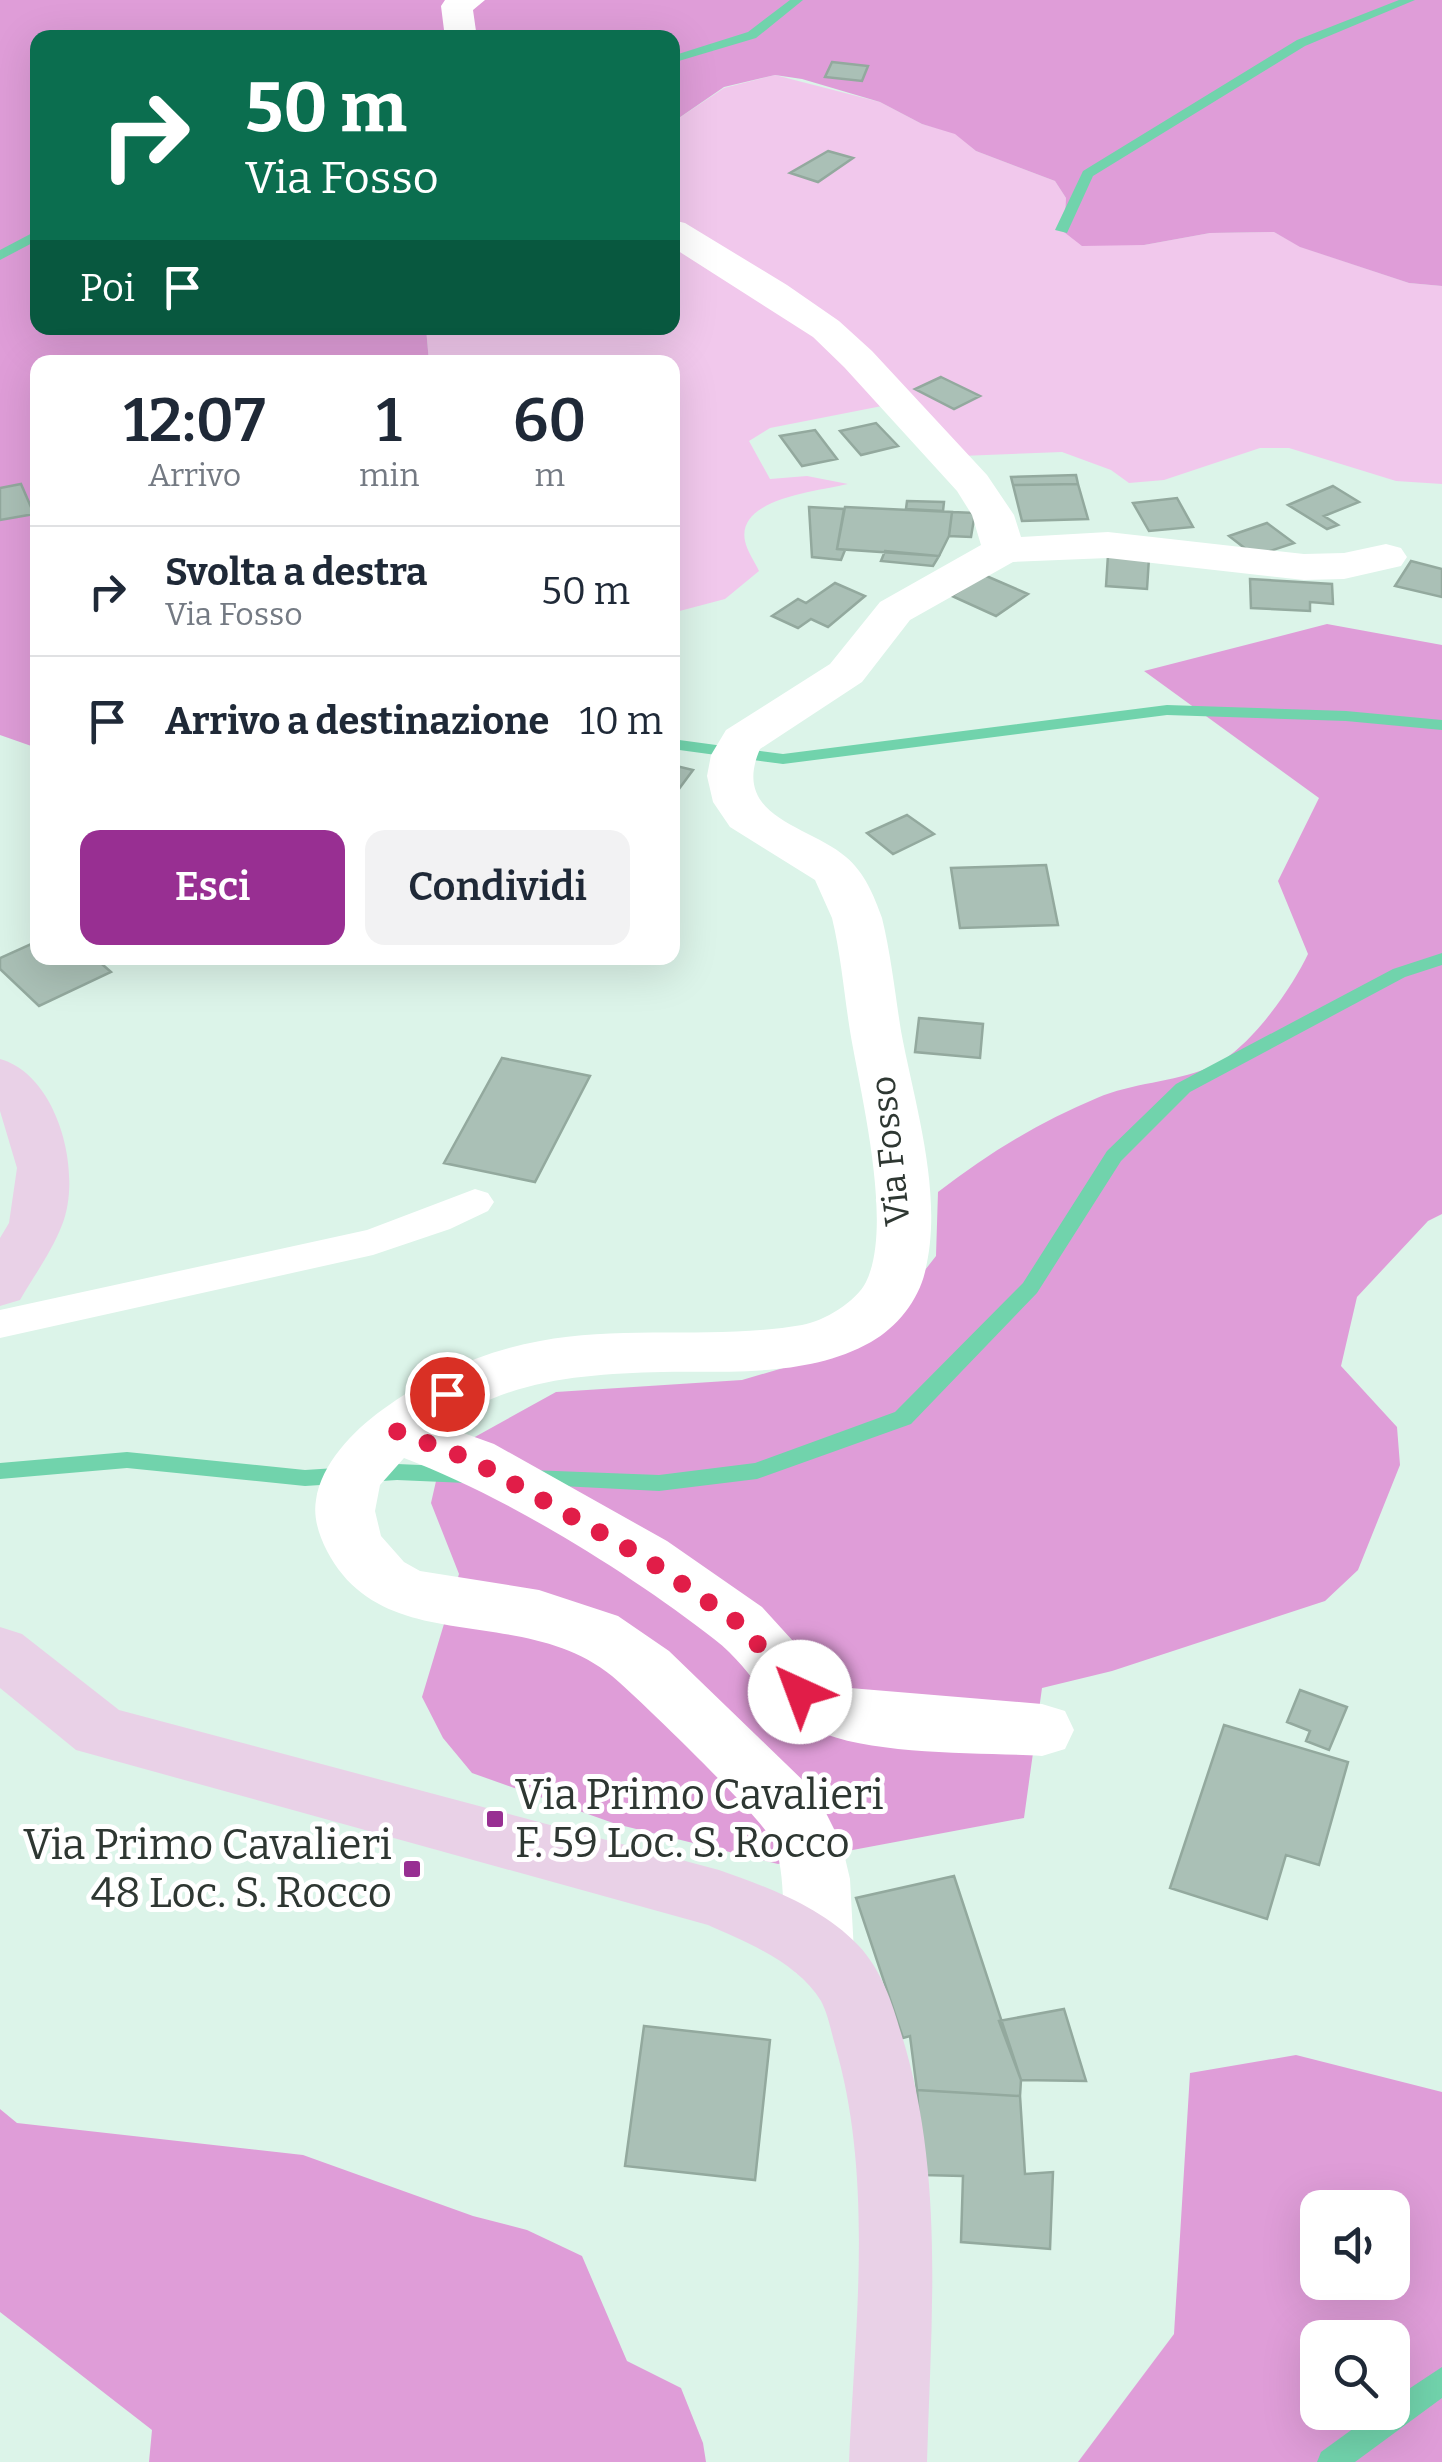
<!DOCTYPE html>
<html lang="it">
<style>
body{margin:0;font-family:Bitter,serif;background:#f2f2f3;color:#1f2937;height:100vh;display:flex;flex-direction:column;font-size:38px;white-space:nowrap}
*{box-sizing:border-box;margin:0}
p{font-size:32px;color:#747a83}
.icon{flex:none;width:55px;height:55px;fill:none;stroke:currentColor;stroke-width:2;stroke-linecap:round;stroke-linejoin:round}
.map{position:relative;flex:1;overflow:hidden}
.sheet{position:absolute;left:30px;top:355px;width:650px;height:610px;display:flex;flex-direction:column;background:#fff;border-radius:20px;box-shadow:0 10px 40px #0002}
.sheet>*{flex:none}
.guide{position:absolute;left:30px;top:30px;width:650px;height:305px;border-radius:20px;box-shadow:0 10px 40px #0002;background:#0b6e4f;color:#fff;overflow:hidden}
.buttons{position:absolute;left:1300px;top:2190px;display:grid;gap:20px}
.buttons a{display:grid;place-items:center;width:110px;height:110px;border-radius:20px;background:#fff;box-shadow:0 10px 40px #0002;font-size:50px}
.pin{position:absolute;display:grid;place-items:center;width:85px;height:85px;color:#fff;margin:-42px;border:5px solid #fff;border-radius:50%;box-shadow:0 2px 10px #0007}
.me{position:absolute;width:110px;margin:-55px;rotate:317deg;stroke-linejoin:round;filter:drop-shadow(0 0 8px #0008)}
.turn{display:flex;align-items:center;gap:35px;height:210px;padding:0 50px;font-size:45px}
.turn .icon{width:130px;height:130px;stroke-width:2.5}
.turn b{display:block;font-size:70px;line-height:85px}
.then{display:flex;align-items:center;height:95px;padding:0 50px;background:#0003;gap:20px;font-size:38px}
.eta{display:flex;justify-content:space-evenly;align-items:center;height:170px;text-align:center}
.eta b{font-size:60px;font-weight:600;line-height:70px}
.primary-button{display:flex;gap:20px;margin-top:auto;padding:20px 50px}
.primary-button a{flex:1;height:115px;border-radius:20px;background:#982f92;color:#fff;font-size:40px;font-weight:600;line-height:115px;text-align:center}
.primary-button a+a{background:#f2f2f3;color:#1f2937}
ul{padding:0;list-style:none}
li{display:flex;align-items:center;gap:30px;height:130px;padding:0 50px;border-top:2px solid #e0e1e3}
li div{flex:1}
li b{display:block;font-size:38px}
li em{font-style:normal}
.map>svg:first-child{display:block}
.green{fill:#f1c8ec}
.forest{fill:#df9dd8;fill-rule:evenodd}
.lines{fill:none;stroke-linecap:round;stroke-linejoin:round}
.stream{fill:#71d3ac;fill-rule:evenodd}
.building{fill:#aac0b6;stroke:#93a99e;stroke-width:2.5}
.service{fill:#fff;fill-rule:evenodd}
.minor{fill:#fff;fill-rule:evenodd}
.secondary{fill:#e9d1e7;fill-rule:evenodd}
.route{stroke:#e11d48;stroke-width:18;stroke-dasharray:0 32.4}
.poi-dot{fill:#982f92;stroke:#fff;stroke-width:4}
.labels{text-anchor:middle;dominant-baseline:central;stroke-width:10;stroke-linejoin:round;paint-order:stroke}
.street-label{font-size:35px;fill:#2e3732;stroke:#fff}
.near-poi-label{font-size:42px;fill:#2e3732;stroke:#fff;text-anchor:start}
</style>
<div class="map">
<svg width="1442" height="2462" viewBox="0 0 1442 2462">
<rect width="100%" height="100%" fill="#dcf4e9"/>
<!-- green -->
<path class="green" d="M775 75 880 102 922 124 955 133 976 151 1055 181 1066 198 1064 232 1144 245 1210 233 1274 232 1301 247 1409 283 1442 286V484L1396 481 1289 448H1260L1164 480 1129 483 1111 470 1062 452 961 456 882 406 770 428 749 441 770 479 807 476 848 484C819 491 736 498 745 541 747 551 755 562 759 571L725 599 672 613V362H429L426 328H672L673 122 724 88Z"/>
<!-- forest -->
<path class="forest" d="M0 0H1442V286L1409 283 1300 247 1274 232 1210 233 1144 245 1082 246 1064 232 1066 198 1055 181 976 151 955 134 922 124 880 102 802 79 775 75 724 87 673 122 672 38H38V328H426L429 362H38L37 748 0 735Z
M1327 624 1442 645V1214L1428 1221 1357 1297 1341 1366 1397 1427 1400 1465 1358 1570 1325 1601 1112 1671 1042 1688 1024 1818 778 1864 616 1824 472 1773 443 1738 422 1697 459 1574 431 1503 439 1468 473 1438 556 1392 742 1380 868 1343 936 1256 938 1192C987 1154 1039 1122 1097 1098 1132 1083 1173 1082 1208 1068 1246 1054 1291 990 1308 954L1278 881 1319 798 1144 671Z
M1296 2055 1442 2092V2462H1078L1174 2334 1190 2073ZM1318 2208H1392V2282H1318ZM1318 2338H1392V2412H1318Z
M0 2109 17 2123 303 2155 473 2216 527 2230 582 2256 627 2361 681 2388 703 2443 706 2462H149L152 2430 0 2312Z"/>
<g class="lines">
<!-- stream -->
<path class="stream" d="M790 0H803L756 38 672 63V56L748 32Z
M1399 0H1415L1305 46 1093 176 1067 233 1055 230 1083 171 1297 40Z
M38 230V240L0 260V250Z
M38 616V626L31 624V618Z
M1167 705 1346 711 1442 720V730L1346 721 1167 715 783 764 672 749V739L783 754Z
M1442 953V965L1405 977 1190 1092 1121 1161 1037 1293 911 1424 757 1479 659 1491 522 1484 519 1478 522 1472 530 1470 659 1475 755 1463 895 1412 1023 1283 1107 1151 1176 1084 1393 969Z
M127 1452 305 1470 397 1464 466 1467 474 1469 477 1475 474 1481 466 1483 397 1480 305 1486 127 1468 0 1479V1463Z
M1442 2367V2398L1355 2462H1317L1321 2452 1376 2412H1392V2400Z"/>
</g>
<!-- building -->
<path class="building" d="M832 62 868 66 862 81 825 77Z
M828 151 853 158 818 182 790 173Z
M941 377 980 396 954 409 915 389Z
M876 423 898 446 861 455 840 431Z
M815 430 837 459 802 466 780 436Z
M1076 475 1078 484 1013 485 1011 477Z
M21 484 34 514 0 520V488Z
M1078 484 1088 519 1022 521 1013 485Z
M1333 486 1359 502 1324 516 1338 525 1327 529 1288 505Z
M1177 498 1193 527 1149 531 1133 503Z
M907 501 944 502 943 511 906 509Z
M809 507 844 509 837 549 845 550 841 560 812 557Z
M845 507 952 512 949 536 939 556 837 549Z
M952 512 975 513 971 537 949 536Z
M1267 523 1294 543 1255 556 1229 536Z
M885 551 939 556 933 566 881 561Z
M1108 555 1149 558 1147 589 1106 586Z
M1411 561 1442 569V597L1395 586Z
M984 575 1028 594 996 616 952 596Z
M1250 579 1332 584 1333 604 1310 602V611L1251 608Z
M835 583 865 596 828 627 811 619 798 628 772 616 798 599 806 603Z
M672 765 693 770 673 797H672Z
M907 815 934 834 893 854 867 833Z
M1046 865 1058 925 960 928 951 868Z
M38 941V958H95L111 972 39 1006 0 969V958Z
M919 1018 983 1024 980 1058 915 1052Z
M502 1058 590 1076 535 1182 444 1163Z
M1300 1690 1347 1707 1329 1750 1306 1741 1310 1731 1287 1722Z
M1224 1725 1348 1762 1319 1865 1286 1855 1267 1919 1170 1888Z
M954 1876 1021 2080 1020 2096 917 2090 910 2036 903 2038 856 1898Z
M1064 2009 1086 2081 1021 2080 999 2021Z
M644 2026 770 2040 755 2180 625 2166Z
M917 2090 1020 2096 1025 2174 1053 2172 1050 2249 961 2242 963 2176 923 2175Z"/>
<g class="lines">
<!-- service -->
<path class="service" d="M475 1189 488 1193 494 1202 488 1211 450 1229 373 1255 0 1338V1310L367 1230Z"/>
<!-- minor -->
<path class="minor" d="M445 0H485L473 10 477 38H445L441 6Z
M672 220 685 223 787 285 839 321 872 351 987 475 1014 515 1021 537 1108 532 1304 554 1344 553 1386 544 1401 548 1407 557 1401 566 1344 579 1304 580 1108 558 1013 562 910 620 862 682 760 749C730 818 809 825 846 857 865 873 874 896 882 918 891 955 895 993 901 1031 915 1106 944 1195 925 1272 918 1301 897 1327 871 1342 809 1377 731 1371 662 1372 586 1374 507 1379 444 1426L494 1444 667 1541 762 1607 823 1674 850 1688 1042 1704 1065 1711 1074 1730 1065 1749 1042 1756C977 1752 873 1756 815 1730 760 1705 755 1670 714 1639 628 1572 505 1496 404 1458L380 1485 375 1511 381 1536 404 1562 420 1571 539 1590 618 1616 669 1651 816 1793 842 1845 850 1879 854 1952 844 1973 820 1982 796 1973C777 1933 789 1887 775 1845 768 1823 637 1697 612 1676 522 1602 384 1660 327 1551 319 1535 313 1518 316 1500 321 1464 353 1431 382 1410 430 1375 481 1352 540 1341 627 1325 716 1340 802 1325 824 1321 856 1302 866 1282 894 1225 860 1092 850 1031 844 993 841 955 832 918L815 880 730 827 713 802 707 776 711 755 726 730 830 664 880 602 981 545 972 515 957 491 844 367 813 337 672 247Z"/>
<!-- secondary -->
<path class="secondary" d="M0 1059C58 1075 83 1173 62 1225 52 1251 34 1276 20 1300L0 1306V1238L9 1223 17 1168 0 1111Z
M0 1627 22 1634 119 1710 719 1870C768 1887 821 1907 858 1945 881 1969 892 2002 901 2033 945 2172 931 2318 927 2462H849C855 2325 874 2179 835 2045 831 2031 828 2014 821 2001 798 1963 747 1942 708 1925L76 1750 0 1688Z"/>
</g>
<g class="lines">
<!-- route -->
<path class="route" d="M447 1394 420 1409 396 1431 472 1460 645 1558 740 1624 800 1692"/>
</g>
<!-- markers -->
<g class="poi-dot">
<rect x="485" y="1809" width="20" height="20" rx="5"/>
<rect x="402" y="1859" width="20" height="20" rx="5"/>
</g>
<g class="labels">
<!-- street labels -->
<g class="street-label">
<text transform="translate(890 1151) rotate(-96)">Via Fosso</text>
</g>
<!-- near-poi labels -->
<g class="near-poi-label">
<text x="515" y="1795">Via Primo Cavalieri<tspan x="515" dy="48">F. 59 Loc. S. Rocco</tspan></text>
<text x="392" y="1845" text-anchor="end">Via Primo Cavalieri<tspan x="392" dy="48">48 Loc. S. Rocco</tspan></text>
</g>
</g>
</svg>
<div class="buttons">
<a><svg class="icon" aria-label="sound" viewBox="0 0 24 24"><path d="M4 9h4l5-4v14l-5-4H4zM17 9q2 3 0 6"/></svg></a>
<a><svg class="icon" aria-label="search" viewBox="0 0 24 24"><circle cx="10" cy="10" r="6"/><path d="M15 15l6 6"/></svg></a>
</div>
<div class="pin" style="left:447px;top:1394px;background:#d93025"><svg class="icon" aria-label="arrive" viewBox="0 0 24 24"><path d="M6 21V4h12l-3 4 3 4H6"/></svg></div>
<svg class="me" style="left:800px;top:1692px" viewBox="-20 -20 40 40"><circle r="19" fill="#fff"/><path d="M0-13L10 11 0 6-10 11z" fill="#e11d48"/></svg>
<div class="guide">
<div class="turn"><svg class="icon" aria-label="right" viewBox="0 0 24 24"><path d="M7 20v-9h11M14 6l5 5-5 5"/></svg><div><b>50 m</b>Via Fosso</div></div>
<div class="then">Poi<svg class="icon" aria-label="arrive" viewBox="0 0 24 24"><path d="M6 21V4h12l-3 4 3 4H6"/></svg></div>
</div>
<section class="sheet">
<div class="eta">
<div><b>12:07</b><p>Arrivo</p></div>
<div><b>1</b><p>min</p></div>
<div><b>60</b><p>m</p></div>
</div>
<ul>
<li><svg class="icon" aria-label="right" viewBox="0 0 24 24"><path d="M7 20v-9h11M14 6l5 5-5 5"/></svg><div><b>Svolta a destra</b><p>Via Fosso</p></div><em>50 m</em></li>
<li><svg class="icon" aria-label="arrive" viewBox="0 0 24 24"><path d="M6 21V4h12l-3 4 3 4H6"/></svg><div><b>Arrivo a destinazione</b></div><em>10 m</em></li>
</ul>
<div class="primary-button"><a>Esci</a><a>Condividi</a></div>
</section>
</div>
